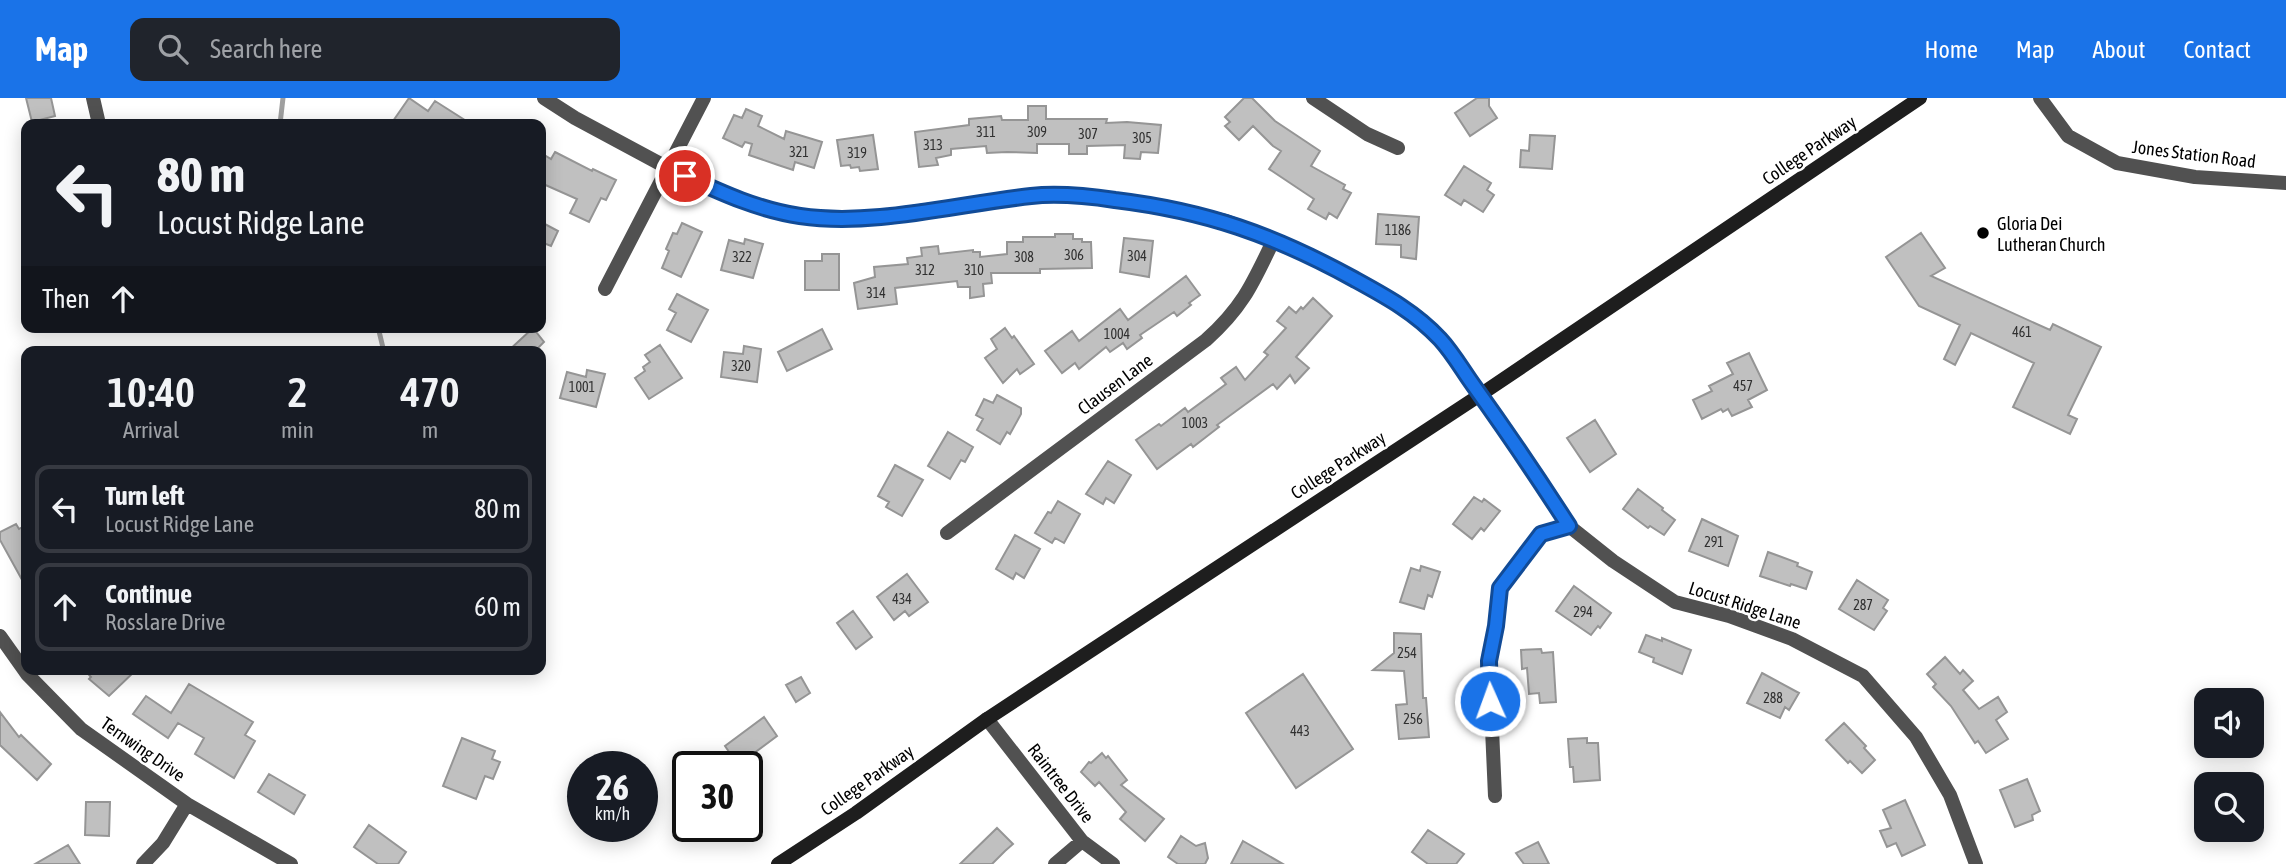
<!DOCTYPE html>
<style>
body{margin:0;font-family:"Asap Condensed",sans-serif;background:#20242c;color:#f1f3f6;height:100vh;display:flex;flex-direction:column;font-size:26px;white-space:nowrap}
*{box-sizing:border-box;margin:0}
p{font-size:23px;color:#9ea1a6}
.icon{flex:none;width:38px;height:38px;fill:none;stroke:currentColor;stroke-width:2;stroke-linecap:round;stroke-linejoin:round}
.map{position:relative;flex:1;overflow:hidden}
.drawer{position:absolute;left:21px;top:248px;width:525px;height:329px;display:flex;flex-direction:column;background:#171b24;border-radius:14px;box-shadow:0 4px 18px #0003}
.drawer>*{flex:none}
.hud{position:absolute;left:21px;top:21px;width:525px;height:214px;border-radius:14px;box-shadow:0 4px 18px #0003;background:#171b24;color:#f1f3f6;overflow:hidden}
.tools{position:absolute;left:2194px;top:590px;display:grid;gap:14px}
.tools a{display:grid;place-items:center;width:70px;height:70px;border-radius:14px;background:#171b24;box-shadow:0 4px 18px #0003;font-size:35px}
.speed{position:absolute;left:567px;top:653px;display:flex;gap:14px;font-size:35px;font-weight:700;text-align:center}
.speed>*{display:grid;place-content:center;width:91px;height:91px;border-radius:50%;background:#171b24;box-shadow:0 4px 18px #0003;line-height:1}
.speed small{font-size:18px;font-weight:400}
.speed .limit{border:4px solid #111;border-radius:10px;background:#fff;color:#111}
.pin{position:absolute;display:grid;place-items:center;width:60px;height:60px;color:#fff;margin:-30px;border:4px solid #fff;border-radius:50%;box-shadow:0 2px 7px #0007}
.me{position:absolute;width:77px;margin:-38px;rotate:358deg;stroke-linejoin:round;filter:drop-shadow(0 0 5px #0008)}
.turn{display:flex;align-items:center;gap:24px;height:147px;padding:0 21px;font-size:32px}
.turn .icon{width:91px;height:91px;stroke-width:2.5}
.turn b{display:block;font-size:49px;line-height:60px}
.then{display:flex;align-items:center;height:66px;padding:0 21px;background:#0003;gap:14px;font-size:26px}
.eta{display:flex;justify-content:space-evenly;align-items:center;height:119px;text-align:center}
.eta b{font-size:42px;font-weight:600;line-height:49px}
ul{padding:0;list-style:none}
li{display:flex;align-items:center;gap:21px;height:88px;margin:0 14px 10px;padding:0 7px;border:4px solid #363941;border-radius:14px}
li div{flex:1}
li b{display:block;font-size:26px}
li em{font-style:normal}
header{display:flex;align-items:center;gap:42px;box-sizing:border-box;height:98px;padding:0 35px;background:#1a73e8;color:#fff}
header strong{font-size:33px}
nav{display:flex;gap:38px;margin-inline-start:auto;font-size:24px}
.search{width:490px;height:63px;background:#20242c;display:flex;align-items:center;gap:18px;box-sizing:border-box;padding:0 24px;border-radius:14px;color:#9ea1a6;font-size:26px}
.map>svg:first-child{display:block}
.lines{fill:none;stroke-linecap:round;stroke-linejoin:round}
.stream{stroke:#9f9f9f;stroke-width:5}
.building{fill:#c0c0c0;stroke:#959595;stroke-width:2}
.minor{stroke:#515151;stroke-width:14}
.secondary{stroke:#1e1e1e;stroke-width:14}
.route-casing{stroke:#114b97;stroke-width:18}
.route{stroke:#1a73e8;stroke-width:12}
.poi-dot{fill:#000;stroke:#fff;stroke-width:2.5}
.labels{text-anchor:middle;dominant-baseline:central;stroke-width:5;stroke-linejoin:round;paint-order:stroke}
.number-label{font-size:14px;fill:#303030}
.street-label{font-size:18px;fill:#000;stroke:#fff}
.poi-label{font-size:18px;fill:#000;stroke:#fff;text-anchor:start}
</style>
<header>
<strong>Map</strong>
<div class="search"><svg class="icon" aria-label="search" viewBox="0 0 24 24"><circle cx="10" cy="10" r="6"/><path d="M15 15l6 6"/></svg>Search here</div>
<nav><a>Home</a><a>Map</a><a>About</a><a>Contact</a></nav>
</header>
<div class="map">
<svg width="2286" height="766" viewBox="0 0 2286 766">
<rect width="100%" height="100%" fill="#fff"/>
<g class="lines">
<!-- stream -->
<path class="stream" d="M280 26 283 0
M378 229 384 254"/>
</g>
<!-- building -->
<path class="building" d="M26 0H51L55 18 32 24Z
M409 0 428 13 435 3 471 26H391Z
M1244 0H1252L1275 23 1320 53 1311 68 1345 87 1343 91 1351 95 1337 120 1329 115 1326 121 1308 111 1314 101 1269 71 1281 53 1273 48 1253 28 1239 42 1225 28 1230 24 1225 19Z
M1477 0H1489V8L1497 20 1470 38 1455 15Z
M1028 8H1046V21H1107L1106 25 1127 24 1161 27 1158 55 1141 54 1140 61 1124 60 1125 47 1087 48V56H1069V46H1037V55L1007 54 987 55 986 48 951 51V57L936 60 938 67 919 69 915 34 969 27V21L1001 18 1002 22H1028Z
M746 11 762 18 758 28 784 41 786 33 822 44 814 70 795 64 793 72 778 67 749 57 752 46 745 44 742 49 723 40 734 17 742 20Z
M873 37 878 71 860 73 859 69 851 70 850 67 841 68 837 42Z
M1530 37 1555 38 1552 71 1520 69 1521 52 1529 53Z
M555 54 592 73 593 71 616 82 606 102 601 100 589 124 570 115 577 101 541 85V55L551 61Z
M1464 68 1491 85 1487 92 1494 97 1483 114 1464 102 1461 107 1445 97Z
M1378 116 1419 119 1416 161 1401 159V147L1376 146Z
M541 124 558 133 551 148 541 144Z
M682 125 702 134 681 179 662 170 669 153 666 151 673 135 677 136Z
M1921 135 1945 170 1931 178 2050 232 2053 226 2101 249 2068 317 2077 321 2070 336 2013 309 2034 265 1971 235 1955 267 1944 261 1960 227 1919 208 1886 159Z
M1055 136H1073V141H1082V144H1091L1092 170 1040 171V175H991L992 185 983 186 984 198 970 200V189H958L957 183 895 190 897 206 858 211 854 185 875 179 874 169 908 166 907 160 922 158 921 150 938 148 939 156 973 152V154H980V159L1007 156V144H1023V139H1055Z
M1124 140 1153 143 1149 179 1120 174Z
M745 141 763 146 753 180 721 172 729 142 744 146Z
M822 156H839V192H805V163H822Z
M1186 178 1200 197 1189 205 1191 207 1177 218 1174 214 1140 237 1142 240 1127 251 1123 245 1110 254 1106 249 1079 271 1075 265 1062 275 1045 253 1072 233 1079 243 1120 211 1128 222Z
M677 196 708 212 691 244 667 232 676 215 669 211Z
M1313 200 1332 218 1296 259 1309 270 1295 285 1290 277 1277 291 1273 286 1217 327 1219 329 1193 349 1191 346 1157 371 1136 342 1159 326 1161 328 1185 310 1188 314 1226 286 1221 280 1236 269 1245 282 1268 257 1264 254 1286 230 1277 223 1289 209 1296 215 1301 209 1303 211Z
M533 230 544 244 534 254H507Z
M1005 230 1012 240 1014 238 1034 266 1020 276 1017 271 1003 285 985 260 997 251 991 241Z
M822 231 832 251 787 273 778 254Z
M660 247 682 280 649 301 635 280 645 273 643 269 650 264 645 257Z
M744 248 761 251 757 284 721 279 724 254 743 256Z
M1749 255 1767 292 1748 302 1752 309 1732 318 1728 311 1723 314 1721 311 1702 321 1693 302 1712 293 1709 288 1733 276 1727 265Z
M587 272 605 276 596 309 560 300 567 274 586 279Z
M997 297 1021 310V316L1010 336 1007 334 1000 346 977 332 983 321 976 317 984 301 993 305Z
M1595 322 1616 356 1590 374 1567 340Z
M948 334 973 349 965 364 961 362 950 381 928 368Z
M1108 363 1131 377 1114 405 1106 400 1103 406 1086 396Z
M895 367 923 382 902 418 886 409 889 404 878 398Z
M1638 391 1663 410 1662 412 1675 422 1664 437 1650 428 1648 430 1623 411Z
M1474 399 1482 404 1484 401 1500 413 1484 433 1481 430 1472 441 1453 426Z
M1058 403 1080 416 1064 445 1055 440 1052 445 1035 435 1048 414 1051 415Z
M1702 421 1738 438 1728 468 1689 453Z
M16 426 19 431 26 427V489L0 442V434Z
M1015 437 1040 451 1024 480 1016 475 1013 481 996 471Z
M1768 454 1798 465 1797 468 1812 474 1806 491 1791 486 1790 488 1760 478Z
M1421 468 1440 474 1432 499 1428 497 1424 511 1400 504 1411 470 1420 473Z
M907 476 928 504 909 518 905 513 894 522 877 499Z
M1857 482 1888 502 1883 510 1887 513 1874 532 1839 511Z
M1574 488 1611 515 1600 530 1598 528 1591 537 1556 513Z
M853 513 872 539 856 551 837 525Z
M1394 535 1421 536 1423 600H1426L1429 639 1399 641 1396 607 1407 606 1404 573 1373 572 1394 555Z
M1646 537 1662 543V540L1691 552 1682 576 1653 564 1654 560 1639 554Z
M1541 551 1542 555 1553 554 1556 604 1540 605 1539 595 1529 596 1527 570 1522 571 1521 552Z
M1945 559 1960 576 1963 572 1973 583 1963 592 1979 611 1998 599 2007 614 1996 622 2008 641 1986 655 1978 643 1975 645 1951 608 1933 589 1936 586 1927 576Z
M85 572H136L109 598 89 581 91 579Z
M1762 575 1799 595 1789 612 1785 609 1780 620 1747 605Z
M1303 576 1353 651 1296 690 1246 615Z
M801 579 810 595 796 604 786 587Z
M189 586 253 624 245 637 255 643 234 680 195 656 204 640 178 625 168 640 133 616 146 598 171 615Z
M0 614 19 639 21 637 51 666 37 682 0 647Z
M764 619 777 638 738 667 725 648Z
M1844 625 1866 648 1864 650 1875 662 1862 675 1850 663 1848 665 1826 642Z
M462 640 495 653 492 661 500 664 493 681 485 678 476 701 443 688Z
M1587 640V645H1598L1600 682 1574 684 1573 669H1570L1568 641Z
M1102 655 1106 660 1108 658 1127 682 1121 687 1164 721 1145 743 1120 721 1126 714 1099 684 1095 688 1081 674 1089 664 1091 665Z
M269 676 305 697 294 716 258 694Z
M2027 681 2040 713 2032 717 2033 722 2015 729 2000 692Z
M1905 702 1925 747 1902 758 1896 745 1887 749 1880 733 1891 730 1883 712Z
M86 704H110L109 738 85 737Z
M369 727 406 754 398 766H378L354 749Z
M997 730 1013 746 1005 753 992 766H960Z
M1428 732 1464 756 1456 766H1428L1412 754Z
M1181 738 1196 748 1205 745 1208 760 1205 766H1178L1168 759Z
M1243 743 1283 766H1231Z
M1538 744 1549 766H1524L1516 755Z
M68 747 80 766H35Z"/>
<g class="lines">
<!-- minor -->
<path class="minor" d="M93 0 99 26
M544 0 575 20 668 70 721 95 759 109 801 118 862 121 1034 97 1089 99 1162 108 1226 123 1274 141 1333 169 1394 203 1417 218 1442 242 1530 368 1569 428 1613 463 1675 504 1729 518 1792 541 1863 578 1916 639 1950 697 1976 766
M1313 0 1367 36 1398 50
M2040 0 2068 38 2117 65 2195 79 2286 85
M605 191 704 0
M947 435 1206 242C1243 209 1253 185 1274 141
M0 538 27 576 81 631 187 706 291 766
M987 621 1082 743 1113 766
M1495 698 1489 563 1496 528 1500 490 1541 436 1569 428
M143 766 163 745 187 706
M1055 766 1082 743"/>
<!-- secondary -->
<path class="secondary" d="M778 766 856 715 987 621 1480 297 1920 0"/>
</g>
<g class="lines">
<!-- route casing -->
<g class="route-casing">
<path id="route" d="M685 78C722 95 759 112 800 118 873 129 957 106 1031 98 1058 95 1088 98 1115 102 1206 113 1274 137 1354 181 1385 198 1415 214 1440 241 1453 255 1463 273 1474 288 1507 334 1538 380 1569 428L1541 436 1500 490 1496 528 1489 563 1490 603"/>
</g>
<!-- route -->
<use href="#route" class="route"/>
</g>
<!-- markers -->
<circle class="poi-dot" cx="1983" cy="135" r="7"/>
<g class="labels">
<!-- number labels -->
<g class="number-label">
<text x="986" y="34">311</text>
<text x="1037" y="34">309</text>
<text x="1088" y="36">307</text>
<text x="1142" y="40">305</text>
<text x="933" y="47">313</text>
<text x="799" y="54">321</text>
<text x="857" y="55">319</text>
<text x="1398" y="132">1186</text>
<text x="1074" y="157">306</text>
<text x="1137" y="158">304</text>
<text x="742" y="159">322</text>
<text x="1024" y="159">308</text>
<text x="925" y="172">312</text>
<text x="974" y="172">310</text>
<text x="876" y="195">314</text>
<text x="2022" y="234">461</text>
<text x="1117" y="236">1004</text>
<text x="741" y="268">320</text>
<text x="1743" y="288">457</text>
<text x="582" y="289">1001</text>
<text x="1195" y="325">1003</text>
<text x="1714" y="444">291</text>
<text x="902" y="501">434</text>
<text x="1863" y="507">287</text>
<text x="1583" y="514">294</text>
<text x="1407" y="555">254</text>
<text x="1773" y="600">288</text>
<text x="1413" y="621">256</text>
<text x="1300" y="633">443</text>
</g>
<!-- street labels -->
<g class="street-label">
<text transform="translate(1809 52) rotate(-34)">College Parkway</text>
<text transform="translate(2194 56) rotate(7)">Jones Station Road</text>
<text transform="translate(1115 286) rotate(-37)">Clausen Lane</text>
<text transform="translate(1338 367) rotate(-33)">College Parkway</text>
<text transform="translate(1745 507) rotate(18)">Locust Ridge Lane</text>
<text transform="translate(143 651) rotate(35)">Ternwing Drive</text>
<text transform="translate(867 682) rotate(-35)">College Parkway</text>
<text transform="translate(1061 685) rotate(52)">Raintree Drive</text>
</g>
<!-- poi labels -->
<g class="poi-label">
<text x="1997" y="125">Gloria Dei<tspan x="1997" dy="21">Lutheran Church</tspan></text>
</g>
</g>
</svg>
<div class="tools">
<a><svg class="icon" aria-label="sound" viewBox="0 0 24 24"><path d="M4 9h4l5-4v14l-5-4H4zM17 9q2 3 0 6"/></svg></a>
<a><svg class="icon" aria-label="search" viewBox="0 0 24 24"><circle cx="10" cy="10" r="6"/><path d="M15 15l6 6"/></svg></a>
</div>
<div class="speed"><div>26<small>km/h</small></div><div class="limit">30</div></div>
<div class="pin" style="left:685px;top:78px;background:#d93025"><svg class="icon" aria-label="arrive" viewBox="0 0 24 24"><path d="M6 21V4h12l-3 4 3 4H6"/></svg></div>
<svg class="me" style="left:1490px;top:603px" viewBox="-20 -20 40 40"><circle r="17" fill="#1a73e8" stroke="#fff" stroke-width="3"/><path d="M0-11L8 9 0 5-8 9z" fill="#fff"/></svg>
<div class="hud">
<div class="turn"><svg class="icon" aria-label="left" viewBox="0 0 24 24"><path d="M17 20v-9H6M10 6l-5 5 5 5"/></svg><div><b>80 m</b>Locust Ridge Lane</div></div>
<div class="then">Then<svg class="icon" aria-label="ahead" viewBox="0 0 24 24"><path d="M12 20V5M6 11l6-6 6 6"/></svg></div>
</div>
<section class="drawer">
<div class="eta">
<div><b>10:40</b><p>Arrival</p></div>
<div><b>2</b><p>min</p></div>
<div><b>470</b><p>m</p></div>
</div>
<ul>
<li><svg class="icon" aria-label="left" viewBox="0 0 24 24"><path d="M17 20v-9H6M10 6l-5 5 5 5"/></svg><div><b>Turn left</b><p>Locust Ridge Lane</p></div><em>80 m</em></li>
<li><svg class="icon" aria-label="ahead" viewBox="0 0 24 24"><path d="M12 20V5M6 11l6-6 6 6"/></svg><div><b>Continue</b><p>Rosslare Drive</p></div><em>60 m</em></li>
</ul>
</section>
</div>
